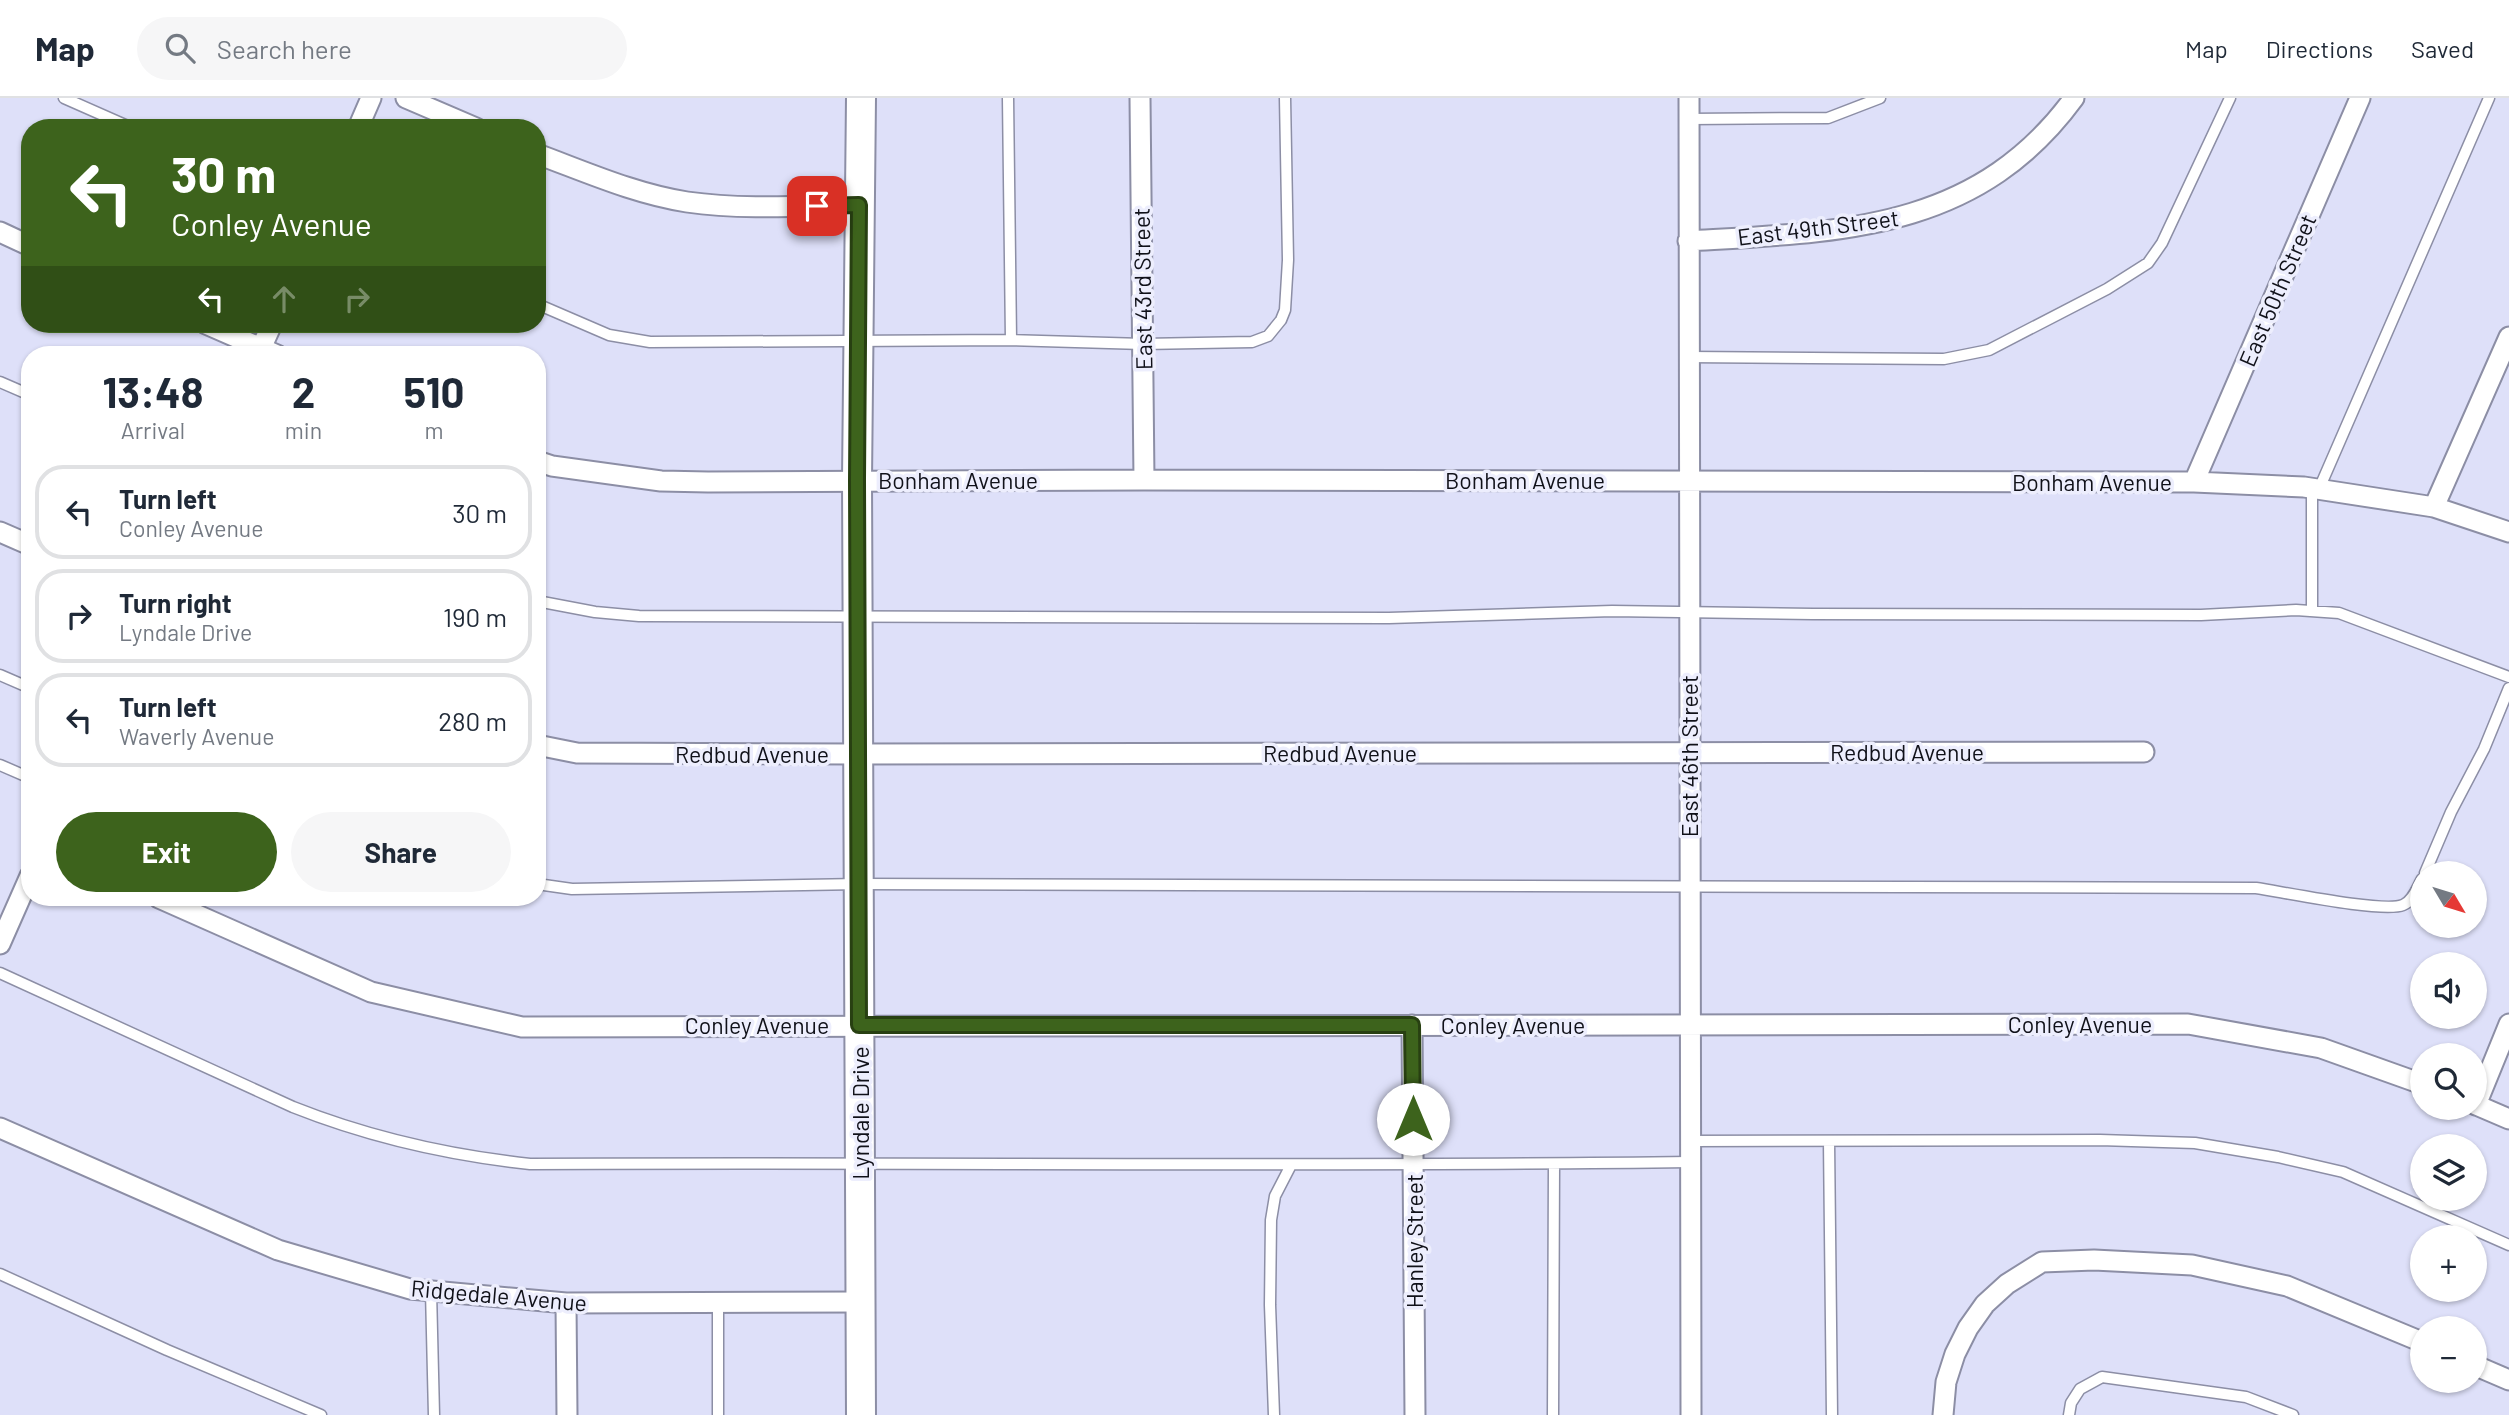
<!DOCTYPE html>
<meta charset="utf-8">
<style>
body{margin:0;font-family:Barlow,sans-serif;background:#f6f6f7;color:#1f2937;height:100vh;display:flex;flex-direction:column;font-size:26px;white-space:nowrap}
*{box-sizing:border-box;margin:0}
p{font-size:23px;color:#747a83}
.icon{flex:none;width:38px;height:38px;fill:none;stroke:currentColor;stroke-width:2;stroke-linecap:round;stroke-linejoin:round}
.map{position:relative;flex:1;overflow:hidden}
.details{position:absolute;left:21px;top:248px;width:525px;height:560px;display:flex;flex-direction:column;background:#fff;border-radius:28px;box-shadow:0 2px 5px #0004}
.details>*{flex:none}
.hud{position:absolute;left:21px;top:21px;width:525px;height:214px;border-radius:28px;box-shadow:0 2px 5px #0004;background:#3d631c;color:#fff;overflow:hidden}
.needle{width:46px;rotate:128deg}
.buttons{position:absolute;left:2410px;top:763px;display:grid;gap:14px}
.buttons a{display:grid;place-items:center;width:77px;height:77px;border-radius:50%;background:#fff;box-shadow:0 2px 5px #0004;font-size:35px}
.pin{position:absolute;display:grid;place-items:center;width:60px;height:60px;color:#fff;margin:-30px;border-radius:14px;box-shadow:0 4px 10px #0006}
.me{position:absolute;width:77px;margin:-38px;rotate:0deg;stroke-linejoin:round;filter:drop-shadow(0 0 5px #0008)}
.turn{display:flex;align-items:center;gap:24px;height:147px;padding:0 35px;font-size:32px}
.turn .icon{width:91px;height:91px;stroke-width:2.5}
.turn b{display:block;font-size:49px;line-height:60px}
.lanes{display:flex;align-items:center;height:66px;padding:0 35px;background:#0003;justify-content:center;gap:35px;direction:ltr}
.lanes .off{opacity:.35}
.eta{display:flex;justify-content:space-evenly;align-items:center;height:119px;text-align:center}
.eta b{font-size:42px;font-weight:700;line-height:49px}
.action{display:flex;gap:14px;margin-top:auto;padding:14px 35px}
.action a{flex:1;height:80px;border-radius:42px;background:#3d631c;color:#fff;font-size:28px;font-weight:700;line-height:80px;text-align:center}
.action a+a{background:#f6f6f7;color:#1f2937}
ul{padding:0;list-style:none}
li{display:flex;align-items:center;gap:21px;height:94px;margin:0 14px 10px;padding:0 21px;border:4px solid #e0e1e3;border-radius:28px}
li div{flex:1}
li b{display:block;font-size:26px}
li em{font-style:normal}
header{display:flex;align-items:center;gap:42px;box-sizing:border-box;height:98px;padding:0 35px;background:#fff;border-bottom:2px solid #e0e1e3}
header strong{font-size:33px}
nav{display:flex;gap:38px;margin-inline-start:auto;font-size:24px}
.search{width:490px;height:63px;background:#f6f6f7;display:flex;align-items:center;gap:18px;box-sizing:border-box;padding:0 24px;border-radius:38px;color:#747a83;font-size:26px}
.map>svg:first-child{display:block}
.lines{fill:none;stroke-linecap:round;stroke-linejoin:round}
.lane-casing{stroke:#8c8ea5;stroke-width:13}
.street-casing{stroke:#8c8ea5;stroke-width:23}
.secondary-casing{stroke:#8c8ea5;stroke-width:32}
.lane{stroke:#fff;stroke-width:10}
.street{stroke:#fff;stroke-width:19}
.secondary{stroke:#fff;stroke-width:28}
.route-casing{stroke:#284012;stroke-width:18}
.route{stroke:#3d631c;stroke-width:12}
.labels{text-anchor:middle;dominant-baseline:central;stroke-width:7;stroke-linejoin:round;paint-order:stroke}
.street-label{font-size:23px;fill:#101119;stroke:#edeefd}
</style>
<header>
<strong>Map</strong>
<div class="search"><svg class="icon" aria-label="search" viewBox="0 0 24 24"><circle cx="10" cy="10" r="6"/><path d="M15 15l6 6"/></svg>Search here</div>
<nav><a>Map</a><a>Directions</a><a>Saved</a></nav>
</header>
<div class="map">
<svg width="2509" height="1317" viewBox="0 0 2509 1317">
<rect width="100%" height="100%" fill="#dee0f9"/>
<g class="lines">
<!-- lane casing -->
<g class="lane-casing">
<path id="lane" d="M64 0 132 30
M1008 0 1011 242
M1689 21 1828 20 1880 0
M537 206 609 237 650 244 1011 242 1143 246 1252 244 1268 238 1281 222 1285 212 1288 162 1285 0
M1688 259 1944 261 1989 252 2107 191 2148 165 2162 145 2230 0
M0 284 30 297
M2319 391 2489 0
M537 503 595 514 639 518 1389 520 1612 513 1813 516 2201 517 2296 512 2339 515 2509 579
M2312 513V390
M0 577 30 590
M0 667 30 680
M2425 775 2451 714 2484 651 2509 590
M537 786 572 791 859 786 2256 790C2283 794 2383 815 2403 807 2413 803 2417 790 2422 781
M0 875 293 1009C371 1040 447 1057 530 1066 916 1064 1303 1069 1690 1064
M1690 1043 2100 1042 2195 1045 2278 1059 2343 1074 2509 1147
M1829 1043 1832 1317
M0 1176 167 1252 321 1317
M431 1193 434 1317
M718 1317V1205
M1274 1317 1270 1207 1271 1122 1275 1098 1291 1067
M1553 1317 1554 1066
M2069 1317 2071 1305 2080 1291 2102 1279 2246 1299 2293 1317"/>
</g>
<!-- street casing -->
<g class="street-casing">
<path id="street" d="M406 0 476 30
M1140 0 1144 382
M1689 0 1691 1317
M358 30 371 0
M537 56C586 74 635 96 687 104 744 112 802 108 859 107
M0 134 30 148
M1688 143C1839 134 1976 134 2074 0
M206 226 277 257
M258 257 272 226
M537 363 552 368 661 383 708 384 1144 382 2194 384 2304 389 2434 409 2509 434
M2194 384 2360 0
M2434 409 2509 239
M0 434 30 447
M537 647 577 655 858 656 2144 654
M159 800 371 894 522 929 2188 926 2321 950 2422 986
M0 846 30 778
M1412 927 1415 1317
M2474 1006 2509 1021
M2476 1007 2509 926
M0 1030 278 1152 410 1191 566 1205 860 1204
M566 1205 567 1317
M2474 1267 2509 1282
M1943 1317 1946 1284 1955 1256 1968 1230 1985 1206 2007 1186 2042 1164 2094 1162 2192 1167 2287 1188 2422 1244"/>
</g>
<!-- secondary casing -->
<g class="secondary-casing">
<path id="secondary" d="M861 0 857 382 861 1317"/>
</g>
<!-- lane -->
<use href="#lane" class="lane"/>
<!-- street -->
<use href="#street" class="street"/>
<!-- secondary -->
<use href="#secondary" class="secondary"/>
</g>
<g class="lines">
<!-- route casing -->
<g class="route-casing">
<path id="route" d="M817 108 859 107 857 382 859 927H1412L1413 1021"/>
</g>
<!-- route -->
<use href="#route" class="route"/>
</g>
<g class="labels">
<!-- street labels -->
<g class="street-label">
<text transform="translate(1818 129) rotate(-7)">East 49th Street</text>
<text transform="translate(1142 191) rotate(-91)">East 43rd Street</text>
<text transform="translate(2277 192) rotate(-67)">East 50th Street</text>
<text x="958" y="382">Bonham Avenue</text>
<text x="1525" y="382">Bonham Avenue</text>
<text x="2092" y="384">Bonham Avenue</text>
<text x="1907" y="654">Redbud Avenue</text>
<text x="1340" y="655">Redbud Avenue</text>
<text x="752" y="656">Redbud Avenue</text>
<text transform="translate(1689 658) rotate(-90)">East 46th Street</text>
<text x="2080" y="926">Conley Avenue</text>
<text x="757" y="927">Conley Avenue</text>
<text x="1513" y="927">Conley Avenue</text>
<text transform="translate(860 1015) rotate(-90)">Lyndale Drive</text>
<text transform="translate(1414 1143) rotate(-90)">Hanley Street</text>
<text transform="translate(499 1197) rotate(5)">Ridgedale Avenue</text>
</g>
</g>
</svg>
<div class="buttons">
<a><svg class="needle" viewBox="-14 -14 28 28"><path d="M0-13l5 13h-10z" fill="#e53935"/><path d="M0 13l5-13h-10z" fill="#747a83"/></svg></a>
<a><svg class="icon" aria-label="sound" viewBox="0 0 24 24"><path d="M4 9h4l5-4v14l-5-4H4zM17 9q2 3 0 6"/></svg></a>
<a><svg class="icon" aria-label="search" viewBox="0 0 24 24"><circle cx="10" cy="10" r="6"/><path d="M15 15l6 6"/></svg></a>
<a><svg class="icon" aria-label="layers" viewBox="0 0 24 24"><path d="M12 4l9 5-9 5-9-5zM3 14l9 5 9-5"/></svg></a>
<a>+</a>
<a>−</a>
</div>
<div class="pin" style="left:817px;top:108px;background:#d93025"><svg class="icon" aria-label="arrive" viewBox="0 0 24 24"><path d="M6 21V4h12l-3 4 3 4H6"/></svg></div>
<svg class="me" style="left:1413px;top:1021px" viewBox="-20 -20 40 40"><circle r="19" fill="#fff"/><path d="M0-13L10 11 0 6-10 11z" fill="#3d631c"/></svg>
<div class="hud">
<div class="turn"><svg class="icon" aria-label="left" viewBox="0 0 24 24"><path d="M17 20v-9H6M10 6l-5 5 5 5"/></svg><div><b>30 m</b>Conley Avenue</div></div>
<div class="lanes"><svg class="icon" aria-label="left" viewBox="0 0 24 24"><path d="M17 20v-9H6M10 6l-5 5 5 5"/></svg><svg class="icon off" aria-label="ahead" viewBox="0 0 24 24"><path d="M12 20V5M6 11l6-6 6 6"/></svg><svg class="icon off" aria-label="right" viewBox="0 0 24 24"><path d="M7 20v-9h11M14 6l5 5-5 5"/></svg></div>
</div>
<section class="details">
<div class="eta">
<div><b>13:48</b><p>Arrival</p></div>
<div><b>2</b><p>min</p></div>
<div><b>510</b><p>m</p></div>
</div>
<ul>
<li><svg class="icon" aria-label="left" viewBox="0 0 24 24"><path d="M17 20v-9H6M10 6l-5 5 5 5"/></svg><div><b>Turn left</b><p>Conley Avenue</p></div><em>30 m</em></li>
<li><svg class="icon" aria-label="right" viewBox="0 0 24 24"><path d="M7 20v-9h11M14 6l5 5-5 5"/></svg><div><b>Turn right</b><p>Lyndale Drive</p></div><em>190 m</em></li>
<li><svg class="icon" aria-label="left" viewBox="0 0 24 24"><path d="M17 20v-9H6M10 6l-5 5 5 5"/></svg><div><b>Turn left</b><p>Waverly Avenue</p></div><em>280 m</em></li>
</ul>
<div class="action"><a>Exit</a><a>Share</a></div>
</section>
</div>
